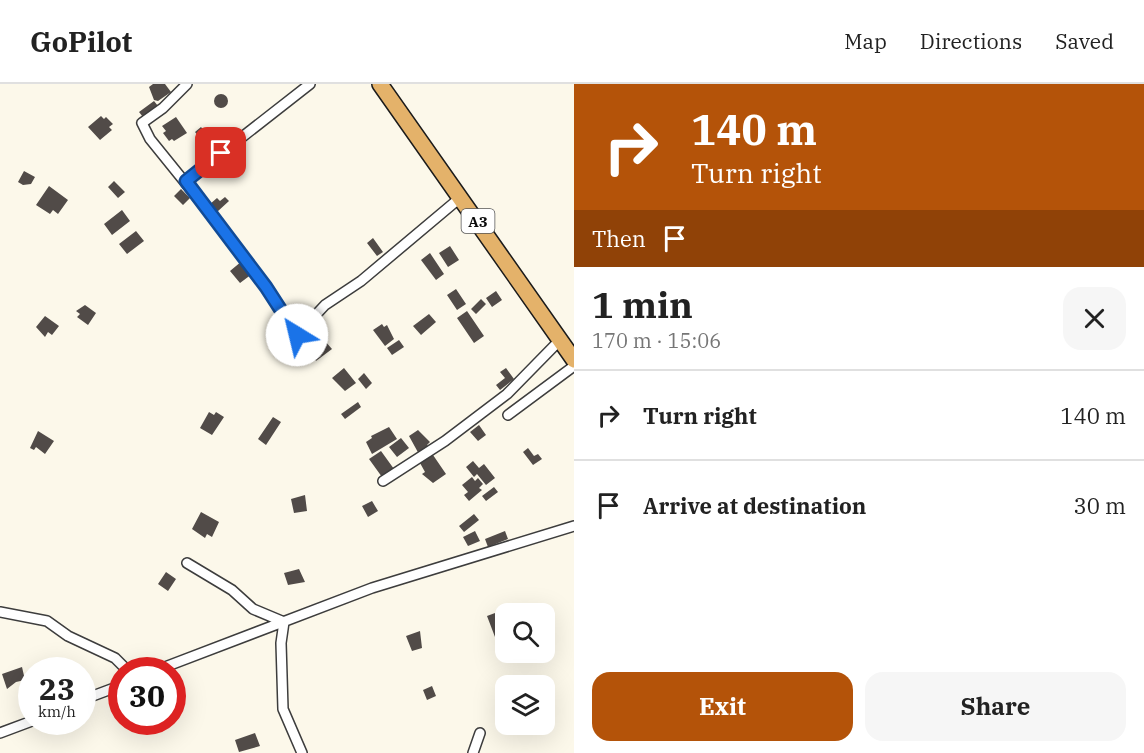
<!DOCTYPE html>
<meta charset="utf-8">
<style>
body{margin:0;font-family:"IBM Plex Serif",serif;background:#f6f6f6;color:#222;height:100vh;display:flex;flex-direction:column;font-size:22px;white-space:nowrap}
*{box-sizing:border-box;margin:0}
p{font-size:20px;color:#767676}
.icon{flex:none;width:33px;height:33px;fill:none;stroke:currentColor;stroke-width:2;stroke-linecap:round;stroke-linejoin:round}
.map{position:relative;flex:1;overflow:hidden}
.sheet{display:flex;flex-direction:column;background:#fff;width:570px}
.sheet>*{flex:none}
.top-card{background:#b45309;color:#fff;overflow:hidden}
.controls{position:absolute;left:495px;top:519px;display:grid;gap:12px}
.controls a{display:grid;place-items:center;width:60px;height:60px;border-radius:12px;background:#fff;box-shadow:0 6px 24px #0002;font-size:30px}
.speed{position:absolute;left:18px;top:573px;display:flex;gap:12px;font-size:30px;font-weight:700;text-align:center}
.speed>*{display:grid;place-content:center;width:78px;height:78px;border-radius:50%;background:#fff;box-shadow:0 6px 24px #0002;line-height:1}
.speed small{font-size:15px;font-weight:400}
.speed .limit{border:9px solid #d22;background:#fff;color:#111}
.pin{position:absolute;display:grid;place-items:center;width:51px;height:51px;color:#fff;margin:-26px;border-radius:12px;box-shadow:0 3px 9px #0006}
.me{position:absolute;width:66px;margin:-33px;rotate:324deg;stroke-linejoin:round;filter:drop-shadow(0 0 4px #0008)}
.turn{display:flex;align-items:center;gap:21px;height:126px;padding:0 18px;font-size:27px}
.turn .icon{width:78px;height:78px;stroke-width:2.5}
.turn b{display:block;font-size:42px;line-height:51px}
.then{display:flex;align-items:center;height:57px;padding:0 18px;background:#0003;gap:12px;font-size:22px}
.round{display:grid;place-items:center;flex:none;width:63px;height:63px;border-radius:18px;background:#f6f6f6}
.summary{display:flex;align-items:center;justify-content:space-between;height:102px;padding:0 18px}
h1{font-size:36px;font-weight:800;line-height:45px}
.cta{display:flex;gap:12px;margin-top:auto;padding:12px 18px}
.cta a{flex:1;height:69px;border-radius:18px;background:#b45309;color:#fff;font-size:24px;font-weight:800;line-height:69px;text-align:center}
.cta a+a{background:#f6f6f6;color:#222}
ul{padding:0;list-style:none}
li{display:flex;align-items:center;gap:18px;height:90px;padding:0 18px;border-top:2px solid #e0e0e0}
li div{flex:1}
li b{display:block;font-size:22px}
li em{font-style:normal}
header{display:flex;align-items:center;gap:36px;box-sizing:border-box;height:84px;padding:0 30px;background:#fff;border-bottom:2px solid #e0e0e0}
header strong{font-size:28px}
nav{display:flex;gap:33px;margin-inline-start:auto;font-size:21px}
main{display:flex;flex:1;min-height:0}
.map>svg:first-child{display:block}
.building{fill:#514b48}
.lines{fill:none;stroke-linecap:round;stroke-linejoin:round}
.minor-casing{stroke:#3d3d3d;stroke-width:12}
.trunk-casing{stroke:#1b1b1b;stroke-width:18}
.minor{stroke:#fff;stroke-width:9}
.trunk{stroke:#e4b26a;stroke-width:15}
.route-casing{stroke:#114b97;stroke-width:15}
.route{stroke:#1a73e8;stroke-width:10}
.labels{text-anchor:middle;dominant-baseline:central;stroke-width:6;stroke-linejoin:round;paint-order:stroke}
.shield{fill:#fff;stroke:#545454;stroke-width:1.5}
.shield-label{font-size:15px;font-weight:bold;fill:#0a0a0a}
</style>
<header>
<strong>GoPilot</strong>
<nav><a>Map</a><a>Directions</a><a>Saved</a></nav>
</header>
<main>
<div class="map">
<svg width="574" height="669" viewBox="0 0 574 669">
<rect width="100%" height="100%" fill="#fcf8ea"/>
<!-- building -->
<path class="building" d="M153 0H165L171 8 158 17 154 16 149 3Z
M214 17a7 7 0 1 1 14 0a7 7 0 1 1-14 0Z
M154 17 158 22 143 33 139 28Z
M101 32 104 35 106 33 113 40 109 43 112 46 100 56 88 43Z
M176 33 187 49 174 57 172 55 169 57 163 49 166 47 162 42Z
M201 43 214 59 208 64 195 48Z
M24 87 35 93 31 100 23 101 18 98Z
M114 97 125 108 118 114 108 103Z
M49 102 68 116 58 130 53 126 50 130 36 121Z
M181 105 190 114 183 121 174 112Z
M225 113 229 117 217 128 210 120 217 114 220 117Z
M122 126 130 137 112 151 104 140Z
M136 147 144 157 127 170 119 160Z
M373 154 383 168 377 172 367 159Z
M450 162 459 176 448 183 439 169Z
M430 169 444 190 436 196 421 176Z
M242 177 252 190 240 199 230 187Z
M456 205 466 220 457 226 447 211Z
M496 207 502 216 492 223 486 214Z
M481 215 486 220 476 230 471 225Z
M85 221 96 229 88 241 77 233 80 230 76 227Z
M467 227 484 252 474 259 457 234Z
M429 230 436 238 421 251 413 242Z
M45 232 59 242 52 251 48 248 45 253 36 243Z
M382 240 384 243 387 241 394 255 385 262 373 246Z
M316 256 325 257 332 265 316 277 308 263Z
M399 256 404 263 392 271 387 264Z
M344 284 356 299 345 307 332 294Z
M506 284 514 295 500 306 496 301 505 294 500 288Z
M364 289 372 299 366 305 358 295Z
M358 318 361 323 345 335 341 330Z
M209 328 214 331 216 328 224 333 212 351 200 344Z
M273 333 281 338 266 361 258 355Z
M479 341 486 351 478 357 470 348Z
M389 343 397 355 372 370 366 358 372 354 371 352Z
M418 346 430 358 427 361 430 365 420 372 409 352Z
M38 347 54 357 45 370 36 363 34 366 30 364Z
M401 354 409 364 397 373 389 363Z
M528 364 534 372 538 370 542 375 533 381 523 368Z
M381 367 394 385 382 393 369 375Z
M433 371 446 390 433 399 422 390 425 388 420 379Z
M473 377 479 384 484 380 495 394 486 401 477 390 474 393 466 383Z
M472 393 475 397 478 394 483 400 479 404 482 406 469 417 464 411 468 408 462 401Z
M494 403 498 408 486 417 482 412Z
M305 411 307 427 294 429 291 415Z
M372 417 378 427 368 433 362 422Z
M201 428 219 438 212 453 207 450 205 454 192 445Z
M474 430 479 436 464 448 459 442Z
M475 447 480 457 468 462 463 453Z
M505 447 508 455 488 463 485 455Z
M299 485 305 498 288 501 284 489Z
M166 488 176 495 168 507 158 500Z
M495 529 502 550 495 553 487 532Z
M420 547 422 564 412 567 406 552Z
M22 583 25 596 16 598 7 605 2 590Z
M432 602 436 612 427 616 423 606Z
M255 649 260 662 239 668 235 656Z"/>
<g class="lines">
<!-- minor casing -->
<g class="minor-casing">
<path id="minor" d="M187 0 163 24 142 39 150 55 226 149 266 203 295 250 297 251 325 221 361 197 461 113
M186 97 310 0
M508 331 574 282
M383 397 445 357 507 310 560 256
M187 479 232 506 253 525 284 538 281 559 283 625 302 669
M0 528 47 537 68 552 115 574 127 586
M157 586 372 504 574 442
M82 616 122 601
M0 649 32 637
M473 669 480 649"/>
</g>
<!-- trunk casing -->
<g class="trunk-casing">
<path id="trunk" d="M380 0 574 276"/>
</g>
<!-- minor -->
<use href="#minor" class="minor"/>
<!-- trunk -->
<use href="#trunk" class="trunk"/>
</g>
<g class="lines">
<!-- route casing -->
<g class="route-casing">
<path id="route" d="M221 69 186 97 266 203 297 251"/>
</g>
<!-- route -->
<use href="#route" class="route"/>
</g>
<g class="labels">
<!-- shield labels -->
<rect class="shield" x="461.5" y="125" width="33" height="24" rx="4.5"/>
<g class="shield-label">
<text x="478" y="137">A3</text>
</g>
</g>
</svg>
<div class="controls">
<a><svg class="icon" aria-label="search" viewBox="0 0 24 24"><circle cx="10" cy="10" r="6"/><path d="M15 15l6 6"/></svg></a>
<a><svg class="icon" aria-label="layers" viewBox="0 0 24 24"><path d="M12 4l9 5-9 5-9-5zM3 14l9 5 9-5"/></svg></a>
</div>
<div class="speed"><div>23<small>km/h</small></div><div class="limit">30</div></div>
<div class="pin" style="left:221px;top:69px;background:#d93025"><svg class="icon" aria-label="arrive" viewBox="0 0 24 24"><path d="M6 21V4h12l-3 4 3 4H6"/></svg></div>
<svg class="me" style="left:297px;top:251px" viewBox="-20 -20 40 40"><circle r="19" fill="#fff"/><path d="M0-13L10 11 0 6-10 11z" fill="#1a73e8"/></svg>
</div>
<section class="sheet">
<div class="top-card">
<div class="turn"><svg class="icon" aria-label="right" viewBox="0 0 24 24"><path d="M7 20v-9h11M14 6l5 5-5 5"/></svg><div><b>140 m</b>Turn right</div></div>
<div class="then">Then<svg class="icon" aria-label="arrive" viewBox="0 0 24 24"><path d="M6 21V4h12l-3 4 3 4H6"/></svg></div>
</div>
<div class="summary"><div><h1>1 min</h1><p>170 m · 15:06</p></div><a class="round"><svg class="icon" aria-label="close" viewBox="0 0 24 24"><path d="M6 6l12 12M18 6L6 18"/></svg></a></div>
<ul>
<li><svg class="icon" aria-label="right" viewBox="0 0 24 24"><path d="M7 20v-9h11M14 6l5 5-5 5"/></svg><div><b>Turn right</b></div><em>140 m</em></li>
<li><svg class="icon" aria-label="arrive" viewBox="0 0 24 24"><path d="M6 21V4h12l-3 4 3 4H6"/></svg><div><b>Arrive at destination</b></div><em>30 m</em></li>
</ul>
<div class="cta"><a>Exit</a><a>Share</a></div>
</section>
</main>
